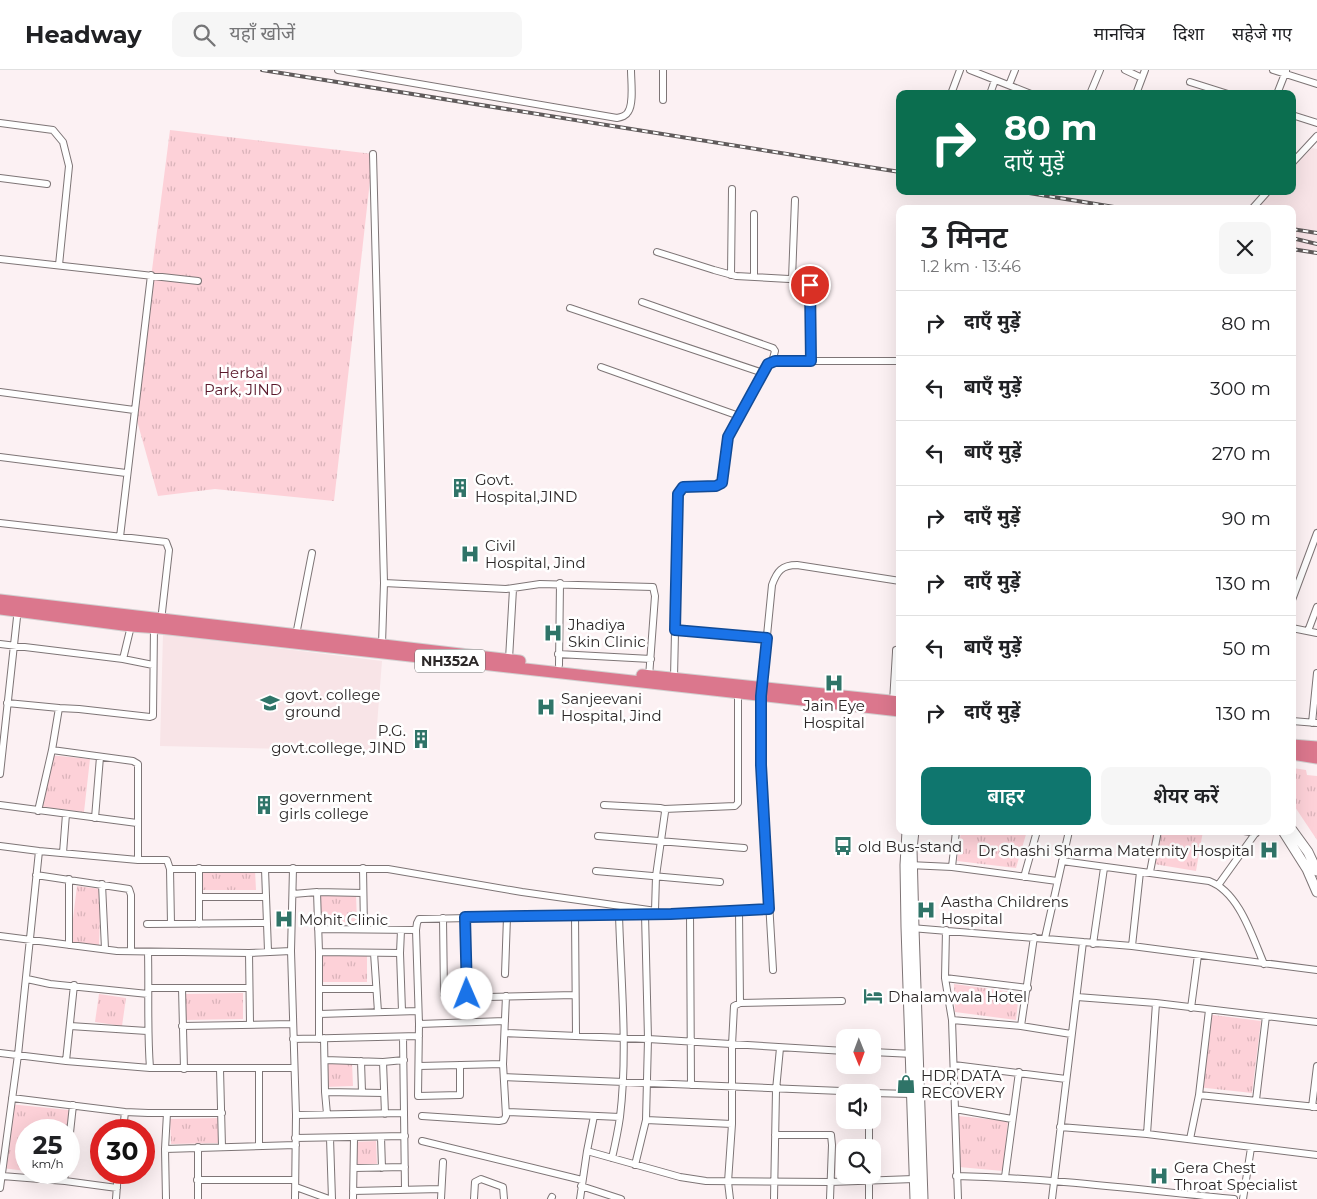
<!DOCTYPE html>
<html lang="hi">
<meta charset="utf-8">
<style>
body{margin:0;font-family:Montserrat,"Noto Sans Devanagari",sans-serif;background:#f6f6f6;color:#202124;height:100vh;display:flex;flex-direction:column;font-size:19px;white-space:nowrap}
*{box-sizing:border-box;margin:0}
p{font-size:16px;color:#757577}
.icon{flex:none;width:28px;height:28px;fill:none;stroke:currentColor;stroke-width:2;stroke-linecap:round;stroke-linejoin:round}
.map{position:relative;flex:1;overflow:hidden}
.side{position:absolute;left:896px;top:135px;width:400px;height:630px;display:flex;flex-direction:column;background:#fff;border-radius:10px;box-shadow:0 5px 20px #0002}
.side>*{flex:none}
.top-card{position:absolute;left:896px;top:20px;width:400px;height:105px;border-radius:10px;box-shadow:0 5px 20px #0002;background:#0b6e4f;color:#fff;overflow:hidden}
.needle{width:32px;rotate:179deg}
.controls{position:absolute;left:836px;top:959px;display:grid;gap:10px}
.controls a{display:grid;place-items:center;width:45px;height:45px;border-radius:10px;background:#fff;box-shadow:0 5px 20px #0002;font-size:25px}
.speed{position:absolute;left:15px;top:1049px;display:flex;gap:10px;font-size:25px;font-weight:700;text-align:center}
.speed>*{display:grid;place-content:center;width:65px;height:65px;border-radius:50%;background:#fff;box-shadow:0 5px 20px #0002;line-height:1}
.speed small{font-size:12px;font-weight:400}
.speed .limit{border:8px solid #d22;background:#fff;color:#111}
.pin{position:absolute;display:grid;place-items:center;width:42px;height:42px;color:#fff;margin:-21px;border:2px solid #fff;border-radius:50%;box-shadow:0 1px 5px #0007}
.me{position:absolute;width:55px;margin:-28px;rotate:359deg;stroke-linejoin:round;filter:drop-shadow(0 0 4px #0008)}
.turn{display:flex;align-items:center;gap:18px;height:105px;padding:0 25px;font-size:22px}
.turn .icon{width:65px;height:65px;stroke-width:2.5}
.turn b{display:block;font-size:35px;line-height:42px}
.round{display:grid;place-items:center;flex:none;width:52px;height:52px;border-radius:10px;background:#f6f6f6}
.headline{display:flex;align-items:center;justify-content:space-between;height:85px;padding:0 25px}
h1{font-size:30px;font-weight:600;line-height:38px}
.button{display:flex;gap:10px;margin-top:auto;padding:10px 25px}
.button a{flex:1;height:58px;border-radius:10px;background:#0f766e;color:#fff;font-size:20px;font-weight:600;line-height:58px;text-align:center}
.button a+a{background:#f6f6f6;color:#202124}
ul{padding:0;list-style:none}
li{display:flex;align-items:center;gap:15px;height:65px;padding:0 25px;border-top:1px solid #e0e0e0}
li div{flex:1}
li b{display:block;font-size:19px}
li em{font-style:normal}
header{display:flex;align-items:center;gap:30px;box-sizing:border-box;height:70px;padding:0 25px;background:#fff;border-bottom:1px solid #e0e0e0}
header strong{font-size:24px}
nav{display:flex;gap:28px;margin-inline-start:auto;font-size:18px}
.search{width:350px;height:45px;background:#f6f6f6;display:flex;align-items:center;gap:12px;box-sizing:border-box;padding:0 18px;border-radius:10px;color:#757577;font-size:19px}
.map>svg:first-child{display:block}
.built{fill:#f8e4e7}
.park{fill:url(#park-tufts)}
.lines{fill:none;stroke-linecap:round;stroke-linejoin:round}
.street-casing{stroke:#7e7576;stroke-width:8}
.secondary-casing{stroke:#7e7576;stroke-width:11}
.highway-casing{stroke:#d1d0d0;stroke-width:13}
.street{stroke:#fff;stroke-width:6}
.secondary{stroke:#fff;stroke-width:9}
.highway{stroke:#db778d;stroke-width:11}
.rail-casing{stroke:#605b5b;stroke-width:4}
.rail{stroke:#fff;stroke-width:2;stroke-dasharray:5.5;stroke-linecap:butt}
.route-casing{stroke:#114b97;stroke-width:12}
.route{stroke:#1a73e8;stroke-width:9}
.labels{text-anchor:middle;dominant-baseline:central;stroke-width:5;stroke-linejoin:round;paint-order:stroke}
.shield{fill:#fff;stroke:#6c6969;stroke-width:1}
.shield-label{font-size:14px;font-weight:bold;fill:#2d2929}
.park-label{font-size:15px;fill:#5a182b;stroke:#fff}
.poi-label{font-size:15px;fill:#2d2929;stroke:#fff;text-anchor:start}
</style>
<header>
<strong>Headway</strong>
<div class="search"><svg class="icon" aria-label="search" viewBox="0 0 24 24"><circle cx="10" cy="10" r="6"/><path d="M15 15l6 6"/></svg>यहाँ खोजें</div>
<nav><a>मानचित्र</a><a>दिशा</a><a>सहेजे गए</a></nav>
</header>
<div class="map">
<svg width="1317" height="1129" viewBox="0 0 1317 1129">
<defs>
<pattern id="park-tufts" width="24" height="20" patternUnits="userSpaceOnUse" patternTransform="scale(1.25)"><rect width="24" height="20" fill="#fdd1d8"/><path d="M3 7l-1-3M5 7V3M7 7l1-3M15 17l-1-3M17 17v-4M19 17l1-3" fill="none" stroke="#d9b3b9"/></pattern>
</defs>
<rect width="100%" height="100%" fill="#fcf1f3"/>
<!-- built -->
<path class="built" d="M1312 78 1317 79V185L1293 181 1292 139H1257L1271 121H1292L1293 98Z
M163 564 382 591 375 681 160 676Z"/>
<!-- park -->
<path class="park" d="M170 60 373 84 334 431 215 419 158 426 134 340Z
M49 685 90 689 84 742 43 737Z
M1293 698 1306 700 1307 705 1317 706V770L1293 734Z
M961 761H1027L1016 798 957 791Z
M1153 761H1203L1196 801 1148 793Z
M195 800H255L256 820H195Z
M77 816 101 819 99 876 70 873Z
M314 824H356L357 852 315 853Z
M318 884H367V912H318Z
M954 914 1019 923 1016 950 955 942Z
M243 923V949L185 950V924Z
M99 924 126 928 122 956 95 952Z
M1205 944 1261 951 1252 1023 1197 1017Z
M352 992 353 1016 325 1017V993Z
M9 1034 69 1040 67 1060H26V1101L2 1098Z
M958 1046 1008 1051 1003 1101 959 1097Z
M220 1048 221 1073 171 1074 170 1049Z
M376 1071 377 1096H353V1072Z"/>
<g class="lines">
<!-- street casing -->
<g class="street-casing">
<path id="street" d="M338 0 617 48C622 47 626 46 628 42 634 34 631 11 631 0
M663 0V30
M970 0 1031 24
M1125 0 1142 8
M1273 0 1317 14
M1190 12 1228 24
M1009 15 1015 0
M951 24 960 0
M990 24 995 10
M1090 24 1100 0
M1136 24 1145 0
M1277 24 1286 1
M1292 45 1317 53
M0 53 53 60 63 72 69 96 59 195
M373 84 384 513 382 574
M1292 93 1317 66
M0 108 47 114
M1252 139 1268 121
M657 182 714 200 736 206 807 210 810 215 811 291
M0 189 198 211
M731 205 732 119
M754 207V144
M792 209 795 130
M642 232 773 278 775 281 772 292
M570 238 763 303
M601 297 739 346
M0 322 134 340
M0 387 126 403
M0 453 166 472 169 480 161 551
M120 467 151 205
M384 513 506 519 540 514 653 517 655 526 649 607
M1292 530 1317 463
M1292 558 1317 563
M675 560 767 568
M1308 561 1317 537
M296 565 312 483
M0 574 123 589 153 595
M558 584 651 589
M123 589 131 556
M509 589 513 519
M559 595 560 513
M674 608 678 424 683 417 716 416 722 413 728 367 768 294 772 292 780 291H900
M893 632 896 582V580L900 579
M7 633 59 638 79 639 150 647 153 646 154 557
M1292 651 1317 653
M1312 653 1317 603
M52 680 133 691 138 694V790
M0 704 18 538
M0 735 137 753
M604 735 660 738 664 739 665 742 656 806 655 841
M664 739 735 736 738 733V623
M38 741 52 680 59 638
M95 748 100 687
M1244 761 1256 763
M598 766 744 778
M0 776 39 781 138 790H167L170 799 171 854
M63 783 66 744
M1062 791 1209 811C1239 822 1252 866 1264 894
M909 795 952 797 1057 811
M952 797 956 761
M199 798V854
M293 798 291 881 296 1045 295 1129
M363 798 364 859
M170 799H388L522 822 656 841
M265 799 268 881
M596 801 720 812
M1150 802 1158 761
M36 805 129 819 131 825V881
M1024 807 1037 761
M69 809V875
M102 814 105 879
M1219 814 1257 761
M317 822 319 882V969
M293 824 317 822 363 823
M199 827H265
M739 841 740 933
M690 843 691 1015
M575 846 576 965
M465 847 467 924
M443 848 444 924
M147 854 267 853
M911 858 1132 876 1317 900
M318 859 416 860
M401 860 400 883 402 941
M946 860 945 908 952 950 958 1129
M0 866 117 881 249 883 291 881
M1045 868 1069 761
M1093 874 1104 798
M1132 876 1140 802
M148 882C149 921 147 959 150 998
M319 882 400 883
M249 883 250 953
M374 883 378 942
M773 900 761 695V626L772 515C777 501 782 495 797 495L900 511
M505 904 507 847
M945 908 1028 918
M27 909 50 914 148 924
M149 918H249
M182 918 184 999
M319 919H376
M487 927 575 925
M1077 927 1156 933 1317 952
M1191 938 1198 885
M319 944 418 941
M952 950 1021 956 1071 964
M419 954 505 951
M70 956 147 961
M182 956 293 954
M1021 956 1034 867
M505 963 648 969 845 981
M403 967 405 1119
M324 968 325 1022 327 1044
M293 969 419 966
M872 982 913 984
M0 983 66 991 150 998H294
M325 990 383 992 404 990
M66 991 74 915
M361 991 362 1022
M383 992 385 1044
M460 995V1025L418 1026 419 954 416 860 417 853 419 849 671 844 769 839
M954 995 1066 1009
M419 996 503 994
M220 999 222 1077
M259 999V1075
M504 1007 866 1022
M325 1022 384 1023
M872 1023 912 1024
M1199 1025 1317 1037
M12 1028 125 1042 148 1043H222
M1256 1030 1266 946
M1312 1037 1317 996
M955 1039 1012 1049
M506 1042 620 1047
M296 1045 404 1043
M422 1046 499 1051 504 1050 506 1046 503 994 506 926
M646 1050 732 1054
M1060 1057 1147 1064 1317 1085
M123 1060 125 1042
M1147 1064 1156 933
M775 1065H831L832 1075 830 1129
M381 1067 382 1098
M295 1068 405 1066
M330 1068 332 1129
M1190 1069 1199 1025 1209 940
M422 1071 582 1110
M69 1072 73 1035
M869 1078V1050
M165 1079 296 1075
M587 1081 680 1107 706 1111 830 1112 914 1109
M612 1088C615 1075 618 1061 620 1047 628 981 621 912 619 845
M635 1095 646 1050 648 969 645 844
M354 1098 405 1097
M869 1105V1129
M2 1106 65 1111 117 1118
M956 1106C1049 1108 1142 1120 1234 1129
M1005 1107 1019 1002
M197 1110H295
M64 1111 65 1102
M581 1116 621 1129
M296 1117 329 1129
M0 1118 18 985 39 781
M353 1121 441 1119
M116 1129 118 1102
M166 1129 165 1079 167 1043
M198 1129V1077
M353 1129 354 1068
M441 1129 443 1092
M474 1129 475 1112 481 1109 503 1117 504 1129
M551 1129 552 1127
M580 1129 587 1081 594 1046
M730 1129 728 1112 732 1054V975L734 936 740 933 842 931
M774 1129 776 1020 780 978
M1052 1129 1083 872
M1243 1129 1251 1078"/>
</g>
<!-- secondary casing -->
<g class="secondary-casing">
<path id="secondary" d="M1292 760 1308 782 1317 801
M907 761 905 795 906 857 915 1129
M914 761 912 779 914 858 923 1129
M1283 761 1307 799 1317 822"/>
</g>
<!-- highway casing -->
<g class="highway-casing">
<path id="highway" d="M0 530 520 591
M0 539 131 556 160 558 900 641
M642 605 900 632
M1292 675 1317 677
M1292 684 1317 688"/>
</g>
<!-- street -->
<use href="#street" class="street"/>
<!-- secondary -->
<use href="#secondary" class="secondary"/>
<!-- highway -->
<use href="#highway" class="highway"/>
<!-- rail casing -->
<g class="rail-casing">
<path id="rail" d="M262 0 900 102
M1017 121 1126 139
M1292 159 1317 163
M1292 168 1317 174
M1292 179 1317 183"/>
</g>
<!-- rail -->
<use href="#rail" class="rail"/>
</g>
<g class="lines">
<!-- route casing -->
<g class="route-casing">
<path id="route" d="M467 924 465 847 671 844 769 839 761 695V626L767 568 675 560 678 424 683 417 716 416 722 413 728 367 768 294 775 291H811L810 215"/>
</g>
<!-- route -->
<use href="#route" class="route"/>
</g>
<!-- icons -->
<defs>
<g id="building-bare" transform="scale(1.5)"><path d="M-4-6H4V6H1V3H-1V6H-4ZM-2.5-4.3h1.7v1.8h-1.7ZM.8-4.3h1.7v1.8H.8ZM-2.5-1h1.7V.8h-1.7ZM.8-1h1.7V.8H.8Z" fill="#2f7468" stroke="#fff" stroke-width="2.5" paint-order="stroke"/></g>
<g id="hospital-bare" transform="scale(1.5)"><path d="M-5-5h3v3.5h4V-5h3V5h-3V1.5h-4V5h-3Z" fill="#2f7468" stroke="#fff" stroke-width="2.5" paint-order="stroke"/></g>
<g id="university-bare" transform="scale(1.5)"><path d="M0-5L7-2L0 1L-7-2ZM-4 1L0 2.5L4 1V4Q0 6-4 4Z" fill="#2f7468" stroke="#fff" stroke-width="2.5" paint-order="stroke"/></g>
<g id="bus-bare" transform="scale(1.5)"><path d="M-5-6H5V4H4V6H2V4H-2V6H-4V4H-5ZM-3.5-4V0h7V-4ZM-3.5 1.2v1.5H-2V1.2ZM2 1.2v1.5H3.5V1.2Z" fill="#2f7468" stroke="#fff" stroke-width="2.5" paint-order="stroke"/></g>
<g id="hotel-bare" transform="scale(1.5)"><path d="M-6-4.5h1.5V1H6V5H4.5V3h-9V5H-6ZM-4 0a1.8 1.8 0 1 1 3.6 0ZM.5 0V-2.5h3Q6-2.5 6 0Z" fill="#2f7468" stroke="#fff" stroke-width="2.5" paint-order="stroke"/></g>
<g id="shop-bare" transform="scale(1.5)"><path d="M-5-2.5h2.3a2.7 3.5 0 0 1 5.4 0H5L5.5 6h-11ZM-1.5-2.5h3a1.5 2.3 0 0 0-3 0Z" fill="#2f7468" stroke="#fff" stroke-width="2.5" paint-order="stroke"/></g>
</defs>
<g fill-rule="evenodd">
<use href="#building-bare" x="460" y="418"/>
<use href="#hospital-bare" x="470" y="484"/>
<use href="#hospital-bare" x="553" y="563"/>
<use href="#hospital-bare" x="834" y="613"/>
<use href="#university-bare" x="270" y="633"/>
<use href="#hospital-bare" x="546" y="637"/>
<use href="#building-bare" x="421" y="669"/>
<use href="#building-bare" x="264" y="735"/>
<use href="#bus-bare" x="843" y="776"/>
<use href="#hospital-bare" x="1269" y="780"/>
<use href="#hospital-bare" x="926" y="840"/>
<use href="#hospital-bare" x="284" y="849"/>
<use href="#hotel-bare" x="873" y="926"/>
<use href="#shop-bare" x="906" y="1014"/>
<use href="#hospital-bare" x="1159" y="1106"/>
</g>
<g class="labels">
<!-- shield labels -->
<rect class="shield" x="415" y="579.5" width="70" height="23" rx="4"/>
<g class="shield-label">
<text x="450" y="591">NH352A</text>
</g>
<!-- park labels -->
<g class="park-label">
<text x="243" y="302">Herbal<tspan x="243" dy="17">Park, JIND</tspan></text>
</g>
<!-- poi labels -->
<g class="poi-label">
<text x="475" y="409">Govt.<tspan x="475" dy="17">Hospital,JIND</tspan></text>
<text x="485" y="475">Civil<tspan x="485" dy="17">Hospital, Jind</tspan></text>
<text x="568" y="554">Jhadiya<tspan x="568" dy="17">Skin Clinic</tspan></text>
<text x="285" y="624">govt. college<tspan x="285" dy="17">ground</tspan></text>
<text x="561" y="628">Sanjeevani<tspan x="561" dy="17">Hospital, Jind</tspan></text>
<text x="834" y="635" text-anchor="middle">Jain Eye<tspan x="834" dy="17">Hospital</tspan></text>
<text x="406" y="660" text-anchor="end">P.G.<tspan x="406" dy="17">govt.college, JIND</tspan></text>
<text x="279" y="726">government<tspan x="279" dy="17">girls college</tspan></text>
<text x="858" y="776">old Bus-stand</text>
<text x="1254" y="780" text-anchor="end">Dr Shashi Sharma Maternity Hospital</text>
<text x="941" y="831">Aastha Childrens<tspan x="941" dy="17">Hospital</tspan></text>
<text x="299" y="849">Mohit Clinic</text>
<text x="888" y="926">Dhalamwala Hotel</text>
<text x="921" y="1005">HDR DATA<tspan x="921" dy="17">RECOVERY</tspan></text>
<text x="1174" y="1097">Gera Chest<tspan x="1174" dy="17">Throat Specialist</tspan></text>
</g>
</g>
</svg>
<div class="controls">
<a><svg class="needle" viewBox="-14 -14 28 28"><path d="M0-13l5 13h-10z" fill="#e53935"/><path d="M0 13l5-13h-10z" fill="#757577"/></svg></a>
<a><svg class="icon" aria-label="sound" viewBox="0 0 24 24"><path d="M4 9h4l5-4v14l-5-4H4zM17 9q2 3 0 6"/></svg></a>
<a><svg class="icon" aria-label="search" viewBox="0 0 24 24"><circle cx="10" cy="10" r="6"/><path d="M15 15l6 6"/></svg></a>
</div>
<div class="speed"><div>25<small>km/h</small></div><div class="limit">30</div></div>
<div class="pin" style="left:810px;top:215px;background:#d93025"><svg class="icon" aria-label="arrive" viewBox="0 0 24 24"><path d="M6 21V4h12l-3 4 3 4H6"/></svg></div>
<svg class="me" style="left:467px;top:924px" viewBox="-20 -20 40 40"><circle r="19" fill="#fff"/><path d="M0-13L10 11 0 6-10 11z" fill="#1a73e8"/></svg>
<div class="top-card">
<div class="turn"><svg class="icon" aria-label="right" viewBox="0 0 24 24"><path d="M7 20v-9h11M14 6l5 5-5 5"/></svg><div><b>80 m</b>दाएँ मुड़ें</div></div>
</div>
<section class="side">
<div class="headline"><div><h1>3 मिनट</h1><p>1.2 km · 13:46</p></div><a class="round"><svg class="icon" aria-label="close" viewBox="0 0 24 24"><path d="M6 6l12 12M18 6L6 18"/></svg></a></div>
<ul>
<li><svg class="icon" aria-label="right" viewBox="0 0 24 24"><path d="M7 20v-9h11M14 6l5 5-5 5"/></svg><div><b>दाएँ मुड़ें</b></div><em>80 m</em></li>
<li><svg class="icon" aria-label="left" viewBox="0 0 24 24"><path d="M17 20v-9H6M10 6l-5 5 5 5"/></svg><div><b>बाएँ मुड़ें</b></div><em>300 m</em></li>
<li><svg class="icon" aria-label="left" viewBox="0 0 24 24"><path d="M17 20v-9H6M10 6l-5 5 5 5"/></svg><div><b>बाएँ मुड़ें</b></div><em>270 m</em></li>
<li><svg class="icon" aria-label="right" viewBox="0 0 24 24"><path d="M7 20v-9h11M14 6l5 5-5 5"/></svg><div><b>दाएँ मुड़ें</b></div><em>90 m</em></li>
<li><svg class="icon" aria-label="right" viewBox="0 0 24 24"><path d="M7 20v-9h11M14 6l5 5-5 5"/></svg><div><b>दाएँ मुड़ें</b></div><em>130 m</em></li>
<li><svg class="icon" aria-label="left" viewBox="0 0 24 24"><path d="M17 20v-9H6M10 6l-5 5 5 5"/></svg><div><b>बाएँ मुड़ें</b></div><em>50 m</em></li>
<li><svg class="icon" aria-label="right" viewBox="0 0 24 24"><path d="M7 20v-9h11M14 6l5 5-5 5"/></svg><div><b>दाएँ मुड़ें</b></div><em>130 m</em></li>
</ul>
<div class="button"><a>बाहर</a><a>शेयर करें</a></div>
</section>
</div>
